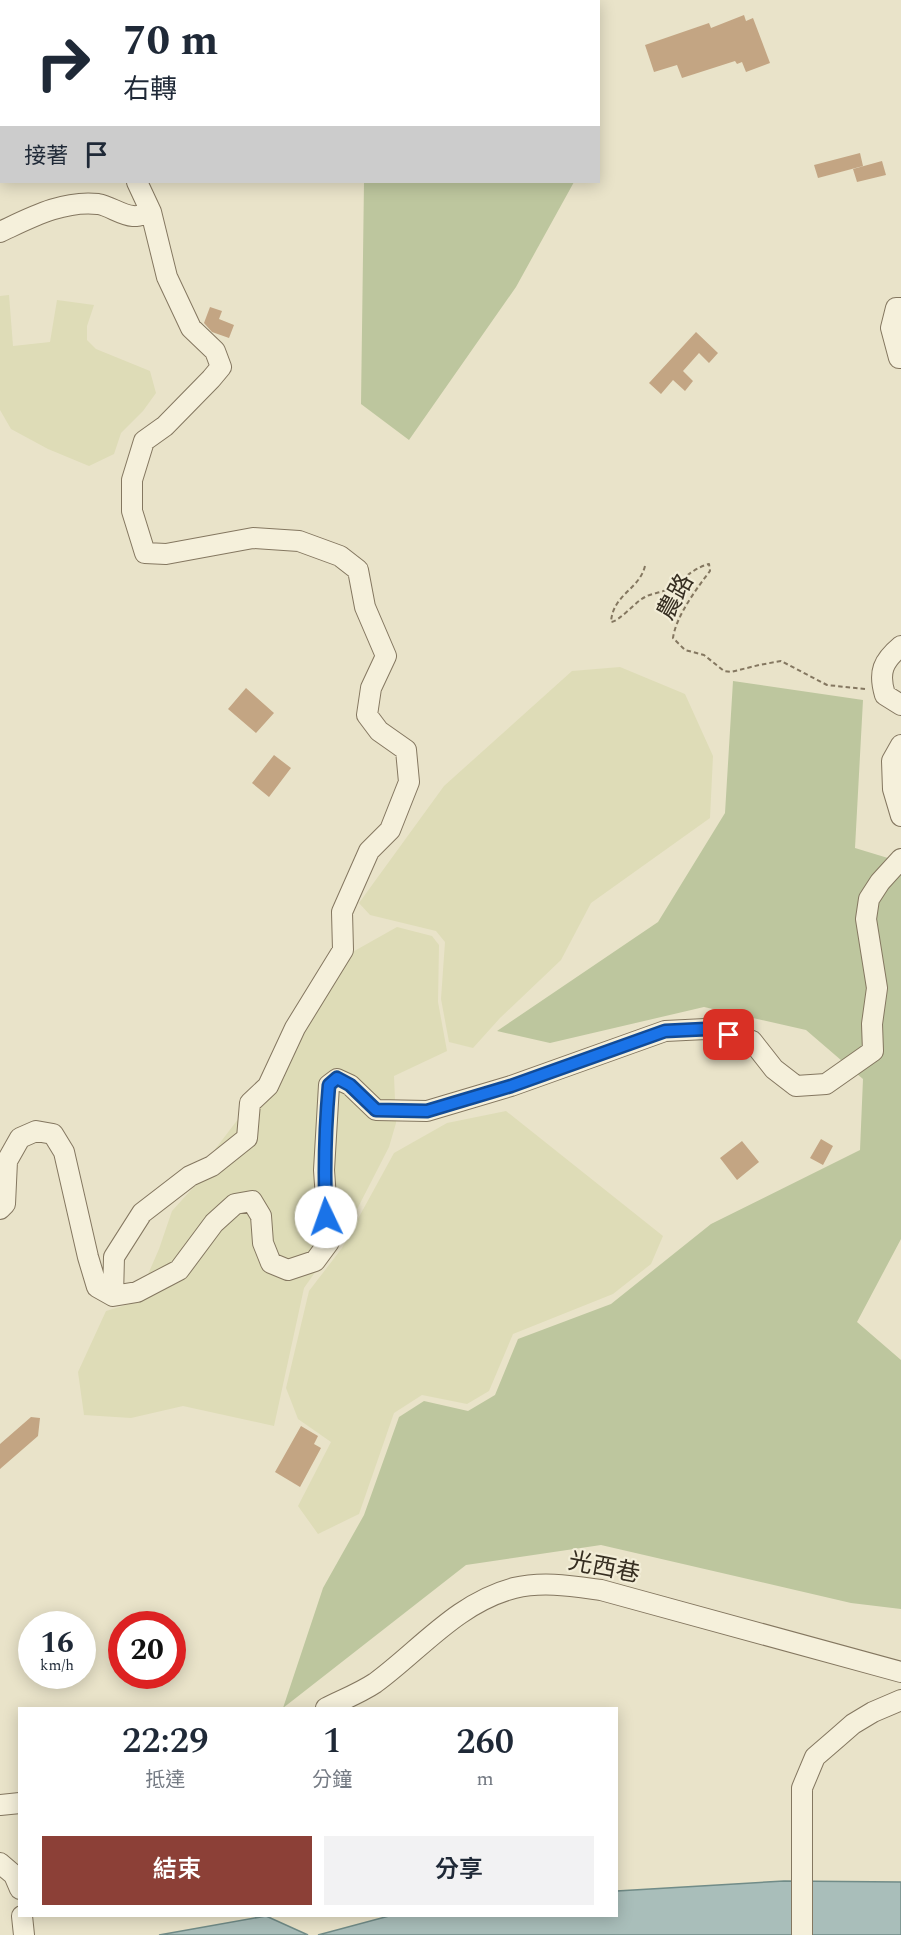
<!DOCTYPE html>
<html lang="zh-TW">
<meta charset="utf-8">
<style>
body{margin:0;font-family:Spectral,"Noto Sans TC",serif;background:#f2f2f3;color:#1f2937;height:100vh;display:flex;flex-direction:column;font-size:22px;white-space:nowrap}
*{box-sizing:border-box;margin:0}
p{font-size:20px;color:#747a83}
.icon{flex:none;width:33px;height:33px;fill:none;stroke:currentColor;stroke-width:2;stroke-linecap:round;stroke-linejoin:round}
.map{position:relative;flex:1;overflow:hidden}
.panel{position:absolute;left:18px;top:1707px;width:600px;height:210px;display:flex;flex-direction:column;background:#fff;border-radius:0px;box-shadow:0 3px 15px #0003}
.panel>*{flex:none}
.banner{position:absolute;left:0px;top:0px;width:600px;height:183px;box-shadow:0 3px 15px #0003;background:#fff;color:#1f2937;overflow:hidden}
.speed{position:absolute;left:18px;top:1611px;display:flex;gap:12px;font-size:30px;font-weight:700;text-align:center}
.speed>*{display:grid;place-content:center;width:78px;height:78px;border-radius:50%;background:#fff;box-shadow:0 3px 15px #0003;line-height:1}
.speed small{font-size:15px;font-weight:400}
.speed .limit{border:9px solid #d22;background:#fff;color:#111}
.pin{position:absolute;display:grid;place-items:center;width:51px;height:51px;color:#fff;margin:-26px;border-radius:12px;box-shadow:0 3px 9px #0006}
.me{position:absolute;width:66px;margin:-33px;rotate:357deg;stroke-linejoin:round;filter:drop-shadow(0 0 4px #0008)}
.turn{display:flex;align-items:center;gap:21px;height:126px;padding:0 24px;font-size:27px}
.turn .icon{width:78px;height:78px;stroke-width:2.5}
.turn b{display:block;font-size:42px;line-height:51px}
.then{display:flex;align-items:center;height:57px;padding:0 24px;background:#0003;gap:12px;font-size:22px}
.eta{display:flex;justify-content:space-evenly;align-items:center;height:102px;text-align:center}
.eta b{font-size:36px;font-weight:600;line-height:42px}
.action{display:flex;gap:12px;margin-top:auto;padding:12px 24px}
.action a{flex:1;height:69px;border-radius:0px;background:#8c4037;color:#fff;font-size:24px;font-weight:600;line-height:69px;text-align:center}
.action a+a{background:#f2f2f3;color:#1f2937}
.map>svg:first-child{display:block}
.farmland{fill:#dedcb7}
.green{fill:#bdc69e}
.water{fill:#a9beba;stroke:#718c88;stroke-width:1.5}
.building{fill:#c3a583}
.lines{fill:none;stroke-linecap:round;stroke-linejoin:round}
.minor-casing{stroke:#847760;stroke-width:22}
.path{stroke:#847760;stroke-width:2;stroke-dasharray:4.5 3;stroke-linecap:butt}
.minor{stroke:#f5f0db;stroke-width:20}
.route-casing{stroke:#114b97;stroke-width:15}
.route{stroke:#1a73e8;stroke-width:10}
.labels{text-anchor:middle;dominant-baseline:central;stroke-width:4.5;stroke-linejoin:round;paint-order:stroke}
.street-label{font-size:24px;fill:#362e21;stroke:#f2edd7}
</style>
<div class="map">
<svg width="901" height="1935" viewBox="0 0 901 1935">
<rect width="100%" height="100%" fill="#e9e3c9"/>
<!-- farmland -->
<path class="farmland" d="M9 295 13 346 50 342 57 300 94 305 87 326V340L96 349 150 371 156 393 143 411 121 433 114 454 89 466 48 449 11 429 0 410V296Z
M620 667 685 694 713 756 710 818 591 903 561 960 500 1018 473 1048 449 1042 441 999 445 942 436 931 370 915 359 903 444 786 572 671Z
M397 927 432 936 439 945 438 1002 447 1051 394 1076 396 1123 389 1147 350 1223 304 1288 274 1426 183 1406 131 1418 84 1415 78 1372 106 1311 136 1302 159 1249 172 1211 200 1180 216 1148 242 1114 259 1104 302 1030 326 996 349 954Z
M506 1111 663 1236 651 1264 613 1294 513 1334 489 1391 467 1404 422 1395 394 1413 359 1514 318 1534 298 1506 331 1442 298 1419 286 1388 309 1291 342 1248 394 1153 447 1123Z"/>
<!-- green -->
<path class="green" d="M376 0H573L572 2H378Z
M364 182H574L516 287 409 440 361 404Z
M733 681 863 700 855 848 901 862V1239L857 1322 901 1360V1609L851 1603 601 1545 466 1565 283 1708 323 1588 364 1515 399 1417 424 1401 468 1411 495 1395 518 1339 611 1304 711 1224 860 1150 863 1079 806 1030 704 1007 550 1043 497 1031 658 922 725 813Z"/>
<!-- water -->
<path class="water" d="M784 1881 901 1882V1935H318L389 1916H616L617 1891Z
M266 1916 308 1935H159Z"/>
<!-- building -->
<path class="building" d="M744 15 746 21 753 18 770 63 746 72 742 62 737 64 735 61 682 78 677 65 654 72 645 45 709 23 711 28Z
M860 153 863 166 818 178 814 165Z
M882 161 886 175 857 182 853 169Z
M210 307 222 311 219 319 234 325 229 338 212 332 204 323Z
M696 332 718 353 709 363 699 353 683 371 693 381 685 391 673 380 661 394 649 383Z
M246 688 274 713 256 733 228 709Z
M274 755 291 768 269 797 252 783Z
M821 1139 833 1146 823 1165 810 1158Z
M742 1141 759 1162 737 1180 720 1158Z
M31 1417 40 1418 38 1436 0 1469V1444Z
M301 1426 318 1436 314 1444 321 1448 300 1487 275 1472Z"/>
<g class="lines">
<!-- minor casing -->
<g class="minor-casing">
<path id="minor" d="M24 0V2
M0 232C30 218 63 200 98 204 110 206 121 215 133 216 138 217 146 213 151 212
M901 308H896L891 328 899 358H901
M901 646C883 661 878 672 885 695L901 705
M901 745 892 761 893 789 901 816
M0 1209 5 1204 7 1161 20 1138 36 1131 53 1134 64 1152 88 1257 97 1287 113 1296 137 1292 179 1270 214 1223 235 1204 252 1201 261 1216 263 1243 271 1263 288 1270 315 1261 329 1242 324 1170 329 1085 337 1079 350 1085 376 1110 427 1111 511 1086 665 1031 706 1029 752 1041 774 1069 796 1086 826 1084 873 1051 872 1024 877 988 866 919 869 899 880 882 901 859
M113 1296 114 1257 142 1213 190 1176 212 1166 247 1138 250 1103 268 1086 295 1028 343 950 342 912 369 851 390 830 409 782 406 750 379 731 367 715 371 688 386 656 365 607 358 570 340 556 299 541 253 538 166 554 145 553 132 511V480L144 441 165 426 211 379 221 367 215 351 191 328 167 277 151 212 137 182
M326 1708C342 1700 360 1693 375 1683 420 1650 457 1603 514 1588 543 1581 572 1586 601 1590L901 1672
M0 1805 20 1803
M0 1863 14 1875 20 1889
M22 1916 24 1935
M802 1935V1788L815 1757 837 1738 853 1724 873 1712 901 1700"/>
</g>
<!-- path -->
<path class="path" d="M645 566C639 590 613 594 611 622 620 621 635 602 645 597 652 593 661 593 668 589 682 581 693 568 709 564L710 571C697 588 676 616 673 638L685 650 704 655 724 671 731 672 759 665 781 661 827 685 865 689"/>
<!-- minor -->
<use href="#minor" class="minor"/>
</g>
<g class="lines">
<!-- route casing -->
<g class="route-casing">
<path id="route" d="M326 1217C324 1172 325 1129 329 1085L337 1078 350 1085 376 1110 427 1111 511 1086 665 1031 706 1029 729 1035"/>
</g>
<!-- route -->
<use href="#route" class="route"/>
</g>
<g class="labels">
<!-- street labels -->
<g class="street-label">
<text transform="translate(676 597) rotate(-61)">農路</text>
<text transform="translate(604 1568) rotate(11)">光西巷</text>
</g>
</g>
</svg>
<div class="speed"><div>16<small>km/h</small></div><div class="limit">20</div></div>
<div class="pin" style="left:729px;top:1035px;background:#d93025"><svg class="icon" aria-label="arrive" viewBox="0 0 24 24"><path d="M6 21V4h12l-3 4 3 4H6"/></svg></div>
<svg class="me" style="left:326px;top:1217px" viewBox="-20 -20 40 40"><circle r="19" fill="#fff"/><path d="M0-13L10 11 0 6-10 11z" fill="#1a73e8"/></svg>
<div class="banner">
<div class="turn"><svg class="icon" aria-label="right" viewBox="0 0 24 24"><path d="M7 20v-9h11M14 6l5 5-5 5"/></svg><div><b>70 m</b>右轉</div></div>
<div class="then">接著<svg class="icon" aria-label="arrive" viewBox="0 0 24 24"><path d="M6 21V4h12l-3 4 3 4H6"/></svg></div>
</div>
<section class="panel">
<div class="eta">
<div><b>22:29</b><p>抵達</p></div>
<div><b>1</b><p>分鐘</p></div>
<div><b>260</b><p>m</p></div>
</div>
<div class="action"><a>結束</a><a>分享</a></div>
</section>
</div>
